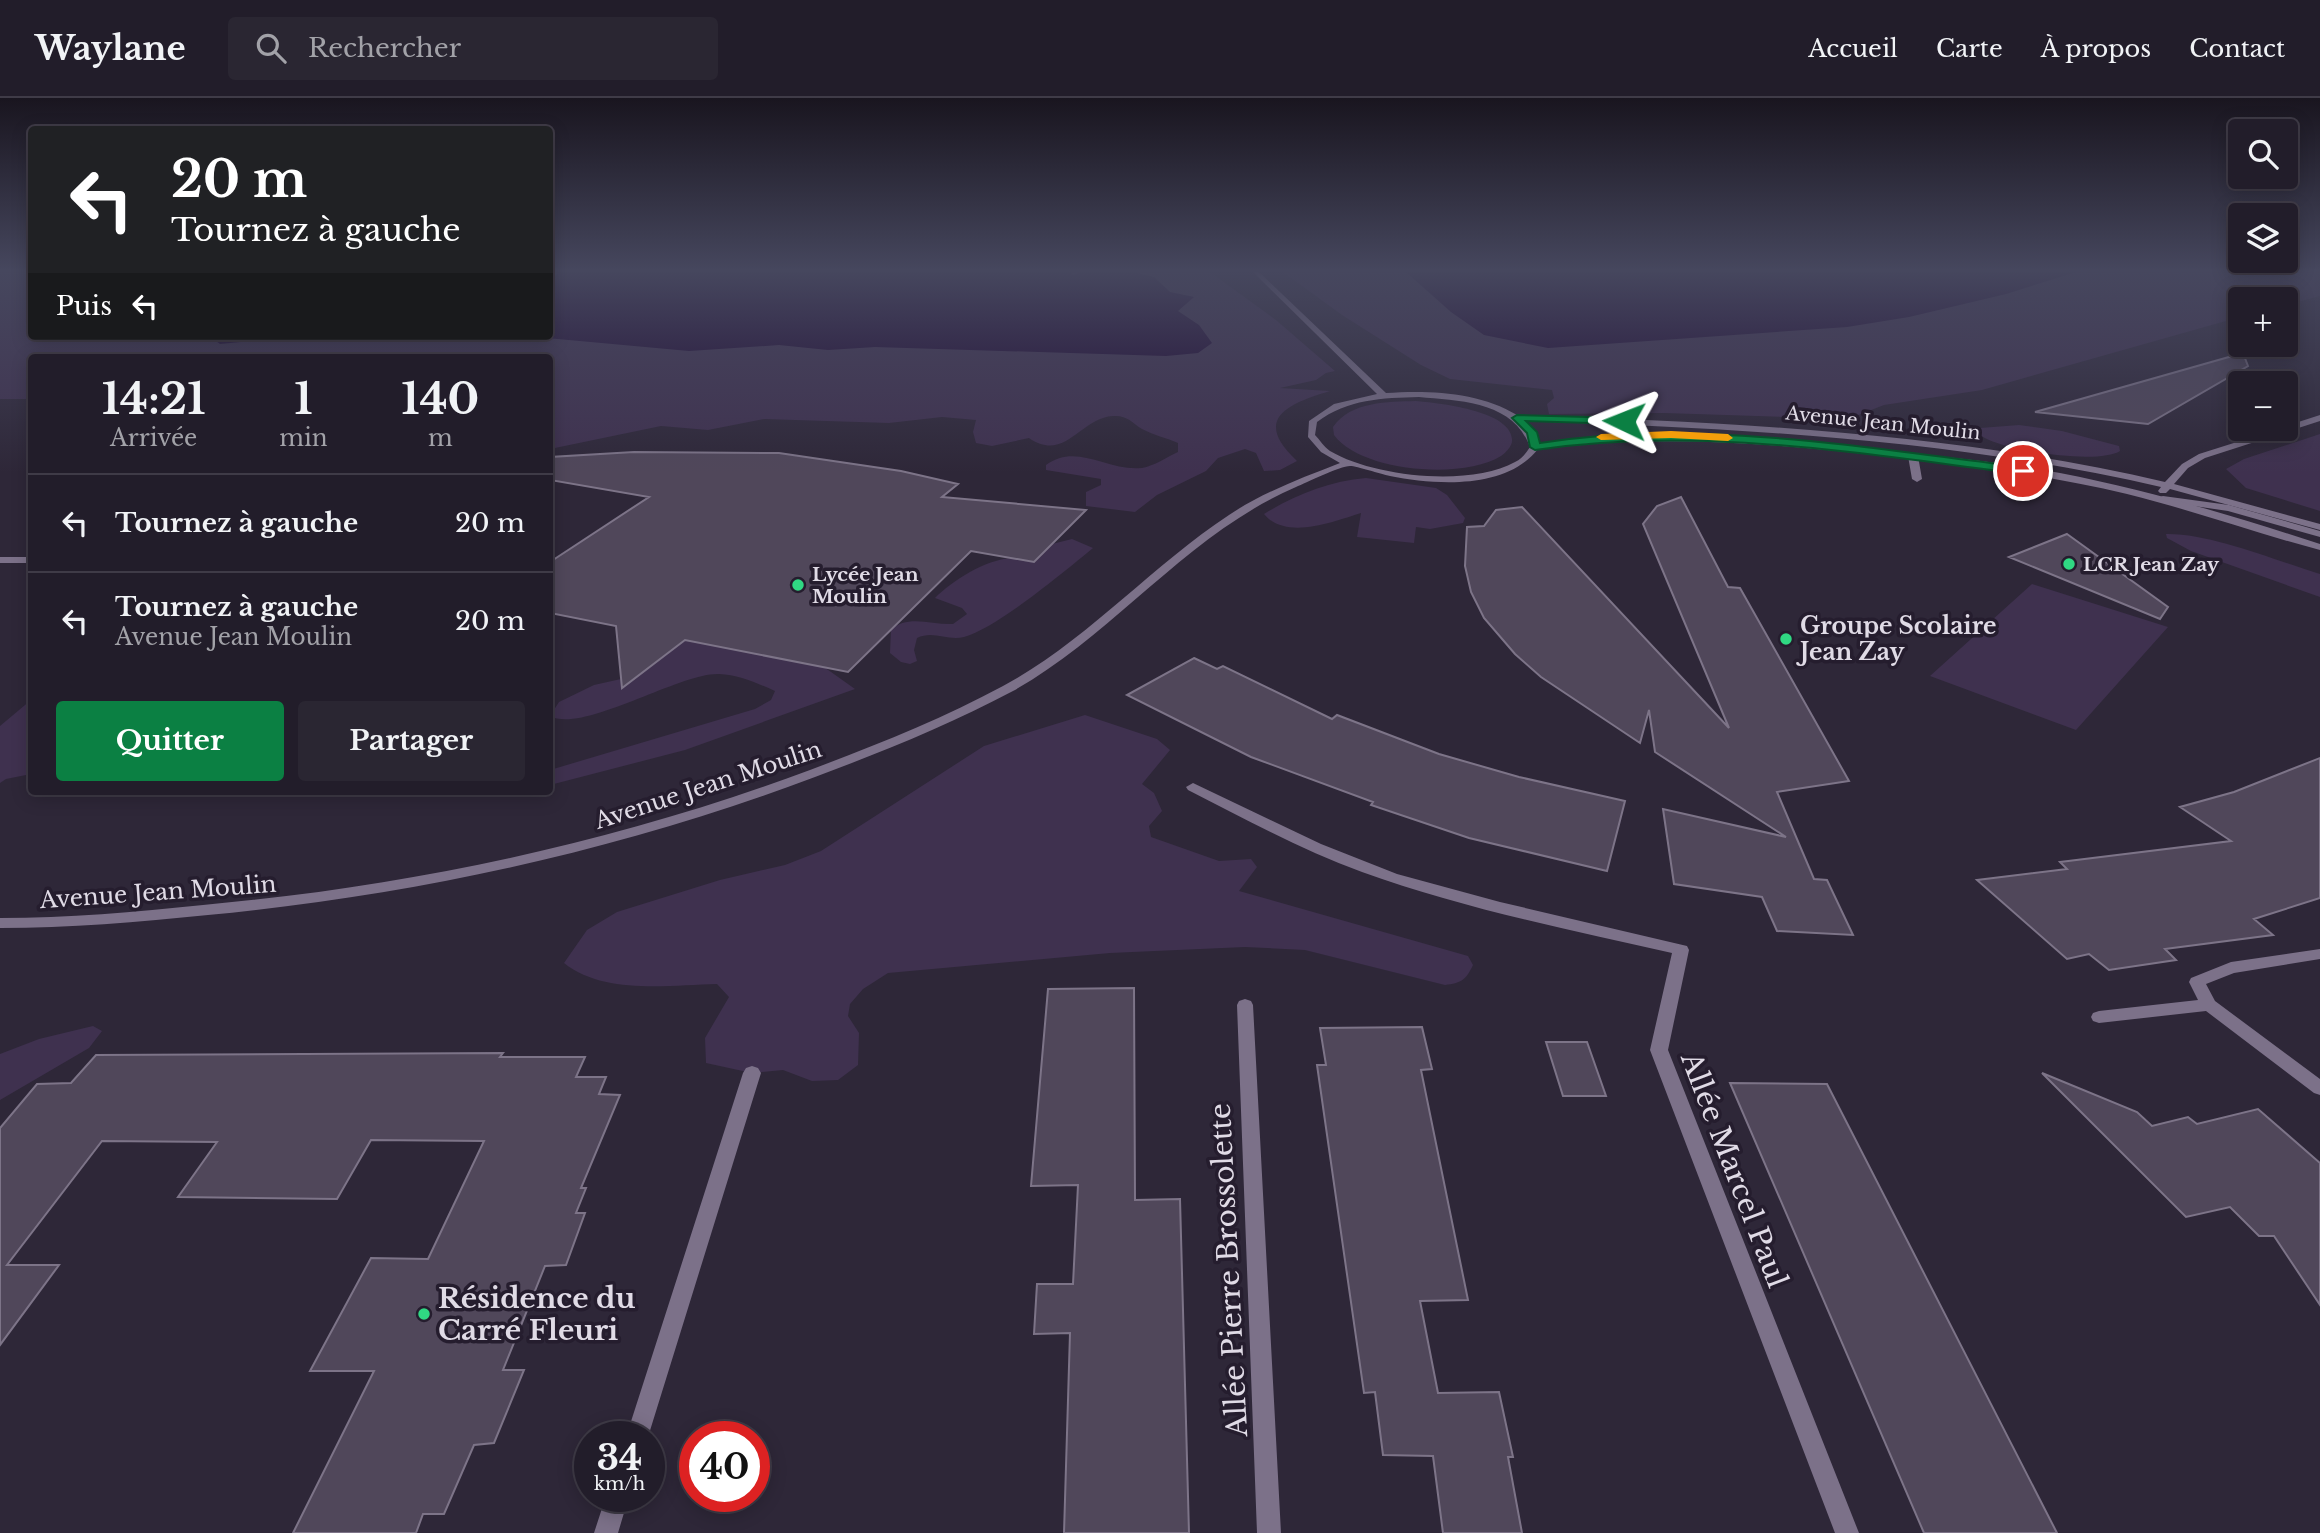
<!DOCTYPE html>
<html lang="fr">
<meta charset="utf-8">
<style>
body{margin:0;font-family:"Libre Baskerville",serif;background:#2a2632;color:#f1f3f6;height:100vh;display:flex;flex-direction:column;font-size:26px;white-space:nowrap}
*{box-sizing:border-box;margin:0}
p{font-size:23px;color:#a2a2a8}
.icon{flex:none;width:38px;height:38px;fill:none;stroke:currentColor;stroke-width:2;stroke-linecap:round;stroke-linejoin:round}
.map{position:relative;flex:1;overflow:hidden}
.side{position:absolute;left:28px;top:256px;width:525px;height:441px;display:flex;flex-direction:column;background:#221d2a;border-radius:7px;box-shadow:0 4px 18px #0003,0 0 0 2px #3f3b47}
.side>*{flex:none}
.banner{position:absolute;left:28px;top:28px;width:525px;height:214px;border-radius:7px;box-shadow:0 4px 18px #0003,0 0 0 2px #3f3b47;background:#202124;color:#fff;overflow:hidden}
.fabs{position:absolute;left:2228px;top:21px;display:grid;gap:14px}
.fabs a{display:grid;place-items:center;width:70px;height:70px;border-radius:7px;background:#221d2a;box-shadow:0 4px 18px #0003,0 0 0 2px #3f3b47;font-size:35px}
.speed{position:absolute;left:574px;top:1323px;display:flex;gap:14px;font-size:35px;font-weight:700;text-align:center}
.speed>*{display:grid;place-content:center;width:91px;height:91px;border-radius:50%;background:#221d2a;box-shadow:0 4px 18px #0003,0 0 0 2px #3f3b47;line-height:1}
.speed small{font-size:18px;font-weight:400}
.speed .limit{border:10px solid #d22;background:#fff;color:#111}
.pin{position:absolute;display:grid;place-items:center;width:60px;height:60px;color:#fff;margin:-30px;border:4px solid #fff;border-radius:50%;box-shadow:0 2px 7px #0007}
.me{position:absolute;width:77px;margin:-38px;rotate:272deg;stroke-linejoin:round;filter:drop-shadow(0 0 5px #0008)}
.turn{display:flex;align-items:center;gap:24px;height:147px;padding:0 28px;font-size:32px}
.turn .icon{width:91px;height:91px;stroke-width:2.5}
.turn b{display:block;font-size:49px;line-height:60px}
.then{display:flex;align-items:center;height:66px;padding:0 28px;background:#0003;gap:14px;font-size:26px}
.eta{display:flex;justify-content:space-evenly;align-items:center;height:119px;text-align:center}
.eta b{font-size:42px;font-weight:700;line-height:49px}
.action{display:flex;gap:14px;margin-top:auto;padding:14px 28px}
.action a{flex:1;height:80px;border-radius:7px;background:#0b8043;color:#fff;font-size:28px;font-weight:700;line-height:80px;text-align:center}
.action a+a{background:#2a2632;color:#f1f3f6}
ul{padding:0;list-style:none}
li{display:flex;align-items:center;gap:21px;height:98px;padding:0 28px;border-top:2px solid #3f3b47}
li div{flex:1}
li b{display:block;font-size:26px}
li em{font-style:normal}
header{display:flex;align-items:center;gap:42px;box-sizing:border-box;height:98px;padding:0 35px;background:#221d2a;border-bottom:2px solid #3f3b47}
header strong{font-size:33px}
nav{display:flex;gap:38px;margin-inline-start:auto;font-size:24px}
.search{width:490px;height:63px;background:#2a2632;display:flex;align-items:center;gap:18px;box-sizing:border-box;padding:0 24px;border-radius:7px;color:#a2a2a8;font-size:26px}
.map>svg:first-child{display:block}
.green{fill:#3f314f}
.water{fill:#1b032f}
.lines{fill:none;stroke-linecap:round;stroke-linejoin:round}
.stream{fill:#1b032f;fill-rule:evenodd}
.building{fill:#50475a;stroke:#7d7488;stroke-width:2}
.service{fill:#7c7189;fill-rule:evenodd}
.minor{fill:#7c7189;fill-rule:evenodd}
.tertiary{fill:#7c7189;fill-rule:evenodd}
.route{fill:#0b8043;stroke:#07532c;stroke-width:2}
.slow{fill:#f59e0b}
.poi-dot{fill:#30d883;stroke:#251d2e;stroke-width:2.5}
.labels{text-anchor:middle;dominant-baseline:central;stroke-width:7;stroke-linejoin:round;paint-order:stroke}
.far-street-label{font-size:19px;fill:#e0dbe6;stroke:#251d2e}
.far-poi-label{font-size:19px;font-weight:bold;fill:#e0dbe6;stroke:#251d2e;text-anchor:start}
.poi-label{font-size:23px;font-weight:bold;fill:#e0dbe6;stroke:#251d2e;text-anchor:start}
.street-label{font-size:23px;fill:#e0dbe6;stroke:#251d2e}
.near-street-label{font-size:28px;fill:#e0dbe6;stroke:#251d2e}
.near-poi-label{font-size:28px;font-weight:bold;fill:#e0dbe6;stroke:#251d2e;text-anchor:start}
</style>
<header>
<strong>Waylane</strong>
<div class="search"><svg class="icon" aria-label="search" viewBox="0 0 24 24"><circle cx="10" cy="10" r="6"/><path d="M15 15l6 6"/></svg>Rechercher</div>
<nav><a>Accueil</a><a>Carte</a><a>À propos</a><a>Contact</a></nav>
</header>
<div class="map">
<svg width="2320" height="1435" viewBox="0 0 2320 1435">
<rect width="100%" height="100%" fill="#2e2738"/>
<!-- green -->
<path class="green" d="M0 174H31L32 238H550V174H1210L1276 222 1335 273 1326 275 1316 282 1280 290 1330 293C1287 306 1252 321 1297 363L1280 372 1264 373 1256 355 1245 351 1218 360 1206 373 1157 397 1135 414 1086 408V394L1101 387V381L1046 372V367C1077 344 1108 374 1142 370 1154 368 1167 359 1178 354V345C1167 340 1153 337 1142 331 1131 324 1127 317 1113 318 1080 320 1065 365 1029 340L992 348 976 345 973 334 976 322 942 319 889 325 764 321 708 332 661 328 550 351V259H32L31 301H0Z
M1283 174H2320V198L2286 207V201H2240V219L1982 292 1884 307 1848 321 1664 315 1549 316 1547 306 1554 300 1552 292 1450 281 1421 267 1342 217Z
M1416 303C1437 305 1510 312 1512 341 1513 347 1507 354 1501 358 1463 382 1361 374 1334 337L1333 329C1351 303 1388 304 1416 303Z
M2019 327 2062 333 2119 348 2120 353C2099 367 1998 353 1979 336L1980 330Z
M2320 336V413L2246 390 2226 371 2244 361Z
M1366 380 1436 390 1447 397 1465 420 1463 425 1430 431 1416 429 1414 445 1357 439 1361 415C1335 423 1286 443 1264 416 1295 397 1329 383 1366 380Z
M2166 436C2210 435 2277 463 2320 476V499L2191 453 2167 440Z
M1072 441 1093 450C1065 473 997 530 964 539 947 543 933 532 917 540L914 552 917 563 910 566 901 564 890 555 891 532C907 516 932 527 953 526L967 516 962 510 935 500C953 482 985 462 1011 460 1018 460 1027 463 1034 464L1052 446Z
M2032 486 2168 529 2076 632 1930 578Z
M685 542 824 569 855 591 685 652 550 687V672L755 611 771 602 775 593C757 585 739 577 719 576 681 574 582 636 550 618L559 604 594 587 639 577Z
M31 602V676L6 681 0 685V628Z
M1085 617 1157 641 1170 652 1142 686 1154 695 1162 713 1149 728 1151 739 1219 763 1251 761 1257 769 1239 793 1468 858 1473 867C1466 882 1461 885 1445 887L1305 852 1245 849 1110 855 888 875 863 891 850 906 848 918 859 935 858 967 838 982 812 983 783 972 752 975 706 965 705 940 729 899 717 886C668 887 604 897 564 865L587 832 617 814 720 782 785 767 821 753 984 648Z
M93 928 102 933 89 950 0 1002V956L39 941Z"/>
<!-- water -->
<path class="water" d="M560 174H1070L1073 177 1082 174H1133L1154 179 1170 194 1194 199 1178 213 1199 227 1212 245 1198 255 1166 258 875 249 828 252 779 247 689 253 525 238H550V182Z
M1406 174H1405H2076L2006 196 1909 219 1847 229 1548 250 1484 237 1451 214Z"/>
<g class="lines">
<!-- stream -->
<path class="stream" d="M246 238H277L273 241 220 246 216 243Z"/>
</g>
<!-- building -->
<path class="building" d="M2243 255 2248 268 2148 326 2035 314Z
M634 354 779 355 901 373 958 386 942 399 1086 412 1034 464 971 453 848 574 685 542 622 590 616 528 550 515V464L649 399 550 382V359Z
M1681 399 1728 489 1740 490 1849 683 1777 694 1814 781 1827 782 1853 837 1777 833 1762 799 1674 786 1663 711 1786 739 1655 654 1649 612 1640 645 1541 579 1515 556 1484 520 1471 494 1465 468 1467 429 1484 428 1496 412 1522 409 1729 630 1643 426 1657 408Z
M2067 436 2168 509 2160 521 2009 459Z
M1194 560 1217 571 1223 568 1332 621 1337 617 1439 656 1519 679 1625 703 1607 773 1469 740 1371 707 1373 704 1251 659 1127 597Z
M2320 660V800L2254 821 2273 837 2165 851 2176 862 2109 872 2089 856 2067 861 1977 782 2067 771 2060 764 2231 743 2180 709 2234 694Z
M1134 890 1135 1102 1180 1101 1189 1435H1064L1070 1235 1034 1236 1037 1186H1073L1078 1087 1031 1088 1048 891Z
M1422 929 1432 971 1421 972 1468 1202 1420 1203 1438 1295 1499 1294 1513 1359H1508L1522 1435H1443L1433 1358 1383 1357 1375 1294 1364 1295 1317 967H1326L1320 930Z
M1546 944H1587L1606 998H1563Z
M503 955 500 959H585L576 979H606L599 996 620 997 581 1090H586L576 1115H585L566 1167 545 1168 503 1272H524L494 1345 474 1347 444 1416H423L416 1435H293L374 1273H310L371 1160 428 1161 484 1043 371 1042 337 1101 178 1099 217 1044 102 1043 7 1167H59L0 1247V1030L37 986 71 985 96 957Z
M2042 975 2137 1014 2152 1028 2188 1019 2197 1026 2258 1011 2320 1065V1207L2274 1138H2259L2230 1109 2186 1119Z
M1730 985 1827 986 2057 1435H1924Z"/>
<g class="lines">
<!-- service -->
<path class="service" d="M1913 355 1918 358 1922 381 1917 384 1912 381 1908 358Z
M2163 398 2229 407 2320 433V439L2228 413 2160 403V399Z
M0 459H32V465H0Z"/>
<!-- minor -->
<path class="minor" d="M1193 685 1321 746 1397 776 1500 804 1687 848 1689 852 1668 952 1859 1435H1835L1650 952 1672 855C1569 832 1462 810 1362 774 1302 752 1245 721 1188 692L1186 689Z
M2320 851V861L2234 875 2206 886 2215 903 2320 981V997L2314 995 2206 913 2099 925 2093 923 2091 919 2093 915 2099 913 2198 902 2189 884 2191 880 2231 864Z
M1245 901 1251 903 1253 907 1281 1435H1257L1237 907 1239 903Z
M752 968 758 970 761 975 648 1339H626L743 975 746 970Z
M606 1398H629L618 1435H594Z"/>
<!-- tertiary -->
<path class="tertiary" d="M1253 174H1259L1386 295C1428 292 1480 294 1517 317 1731 324 1957 335 2165 384L2182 366 2199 356 2278 331H2286V328L2320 317V323L2205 360 2188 370 2174 386 2320 426V432L2170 391 2166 395H2160L2158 393 2161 389C1953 341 1737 330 1524 323L1533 334 1538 346C1651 331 1763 338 1876 351 1937 358 1999 364 2060 375 2148 392 2234 418 2320 446V452C2255 435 2192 412 2127 396 2049 377 1971 368 1892 359 1773 345 1657 336 1538 351 1506 392 1436 387 1390 378 1380 376 1357 368 1350 368 1340 368 1306 385 1296 389 1187 436 1115 536 1013 593 949 627 882 654 815 679 619 753 415 797 208 817 139 824 69 830 0 830V820C68 820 135 814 203 807 411 788 614 745 810 672 876 647 942 621 1003 588 1088 542 1150 469 1229 417 1263 394 1302 380 1340 365L1321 354 1308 339 1309 323 1334 306 1377 296ZM1419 299C1461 303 1513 303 1530 349 1526 355 1522 361 1515 364 1470 389 1374 379 1330 353 1324 349 1320 342 1315 337L1317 324C1348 301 1382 300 1419 299Z"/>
</g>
<!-- sky -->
<linearGradient id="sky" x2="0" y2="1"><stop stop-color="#19151f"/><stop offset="0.46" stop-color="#46475e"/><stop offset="1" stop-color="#46475e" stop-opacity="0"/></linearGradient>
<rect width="2320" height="375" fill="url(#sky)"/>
<!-- route -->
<path class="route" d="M1517 317 1624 320 1629 323 1624 326 1526 323 1537 334 1540 345C1701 320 1863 350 2023 369L2029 373 2023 376C1861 356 1698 327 1535 352L1530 349 1527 335 1512 320Z"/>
<!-- slow -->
<path class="slow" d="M1671 333 1728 336 1733 340 1728 343 1671 340 1601 342 1596 339 1601 336Z"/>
<!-- markers -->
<g class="poi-dot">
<circle cx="2069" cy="466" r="7"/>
<circle cx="798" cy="487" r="7"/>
<circle cx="1786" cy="541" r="7"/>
<circle cx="424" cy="1216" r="7"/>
</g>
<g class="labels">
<!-- far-street labels -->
<g class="far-street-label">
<text transform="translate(1883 325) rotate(6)">Avenue Jean Moulin</text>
</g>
<!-- far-poi labels -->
<g class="far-poi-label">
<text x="2083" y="466">LCR Jean Zay</text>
<text x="812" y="476">Lycée Jean<tspan x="812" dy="22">Moulin</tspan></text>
</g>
<!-- poi labels -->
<g class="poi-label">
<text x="1800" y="528">Groupe Scolaire<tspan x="1800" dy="26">Jean Zay</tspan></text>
</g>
<!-- street labels -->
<g class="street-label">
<text transform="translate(708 687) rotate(-18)">Avenue Jean Moulin</text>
<text transform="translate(158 794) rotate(-4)">Avenue Jean Moulin</text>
</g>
<!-- near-street labels -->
<g class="near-street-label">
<text transform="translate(1734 1072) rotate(69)">Allée Marcel Paul</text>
<text transform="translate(1229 1172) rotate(-93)">Allée Pierre Brossolette</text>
</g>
<!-- near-poi labels -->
<g class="near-poi-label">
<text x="438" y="1200">Résidence du<tspan x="438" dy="32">Carré Fleuri</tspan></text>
</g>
</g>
</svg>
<div class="fabs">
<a><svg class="icon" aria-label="search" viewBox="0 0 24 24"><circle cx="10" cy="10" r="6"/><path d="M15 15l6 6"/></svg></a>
<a><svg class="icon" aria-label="layers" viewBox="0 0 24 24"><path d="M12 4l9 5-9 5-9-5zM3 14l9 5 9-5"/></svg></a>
<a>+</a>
<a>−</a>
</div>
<div class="speed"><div>34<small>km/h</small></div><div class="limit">40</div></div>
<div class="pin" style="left:2023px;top:373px;background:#d93025"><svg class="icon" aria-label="arrive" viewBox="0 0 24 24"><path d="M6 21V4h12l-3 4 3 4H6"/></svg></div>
<svg class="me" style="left:1624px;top:323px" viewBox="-20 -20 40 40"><path d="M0-17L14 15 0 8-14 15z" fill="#0b8043" stroke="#fff" stroke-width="4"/></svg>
<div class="banner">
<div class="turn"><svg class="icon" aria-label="left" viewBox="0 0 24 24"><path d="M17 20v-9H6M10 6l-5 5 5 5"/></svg><div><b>20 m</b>Tournez à gauche</div></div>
<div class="then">Puis<svg class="icon" aria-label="left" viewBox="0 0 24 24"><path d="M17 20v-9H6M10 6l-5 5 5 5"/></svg></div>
</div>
<section class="side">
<div class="eta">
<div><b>14:21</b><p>Arrivée</p></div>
<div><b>1</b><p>min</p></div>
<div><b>140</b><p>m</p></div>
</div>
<ul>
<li><svg class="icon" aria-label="left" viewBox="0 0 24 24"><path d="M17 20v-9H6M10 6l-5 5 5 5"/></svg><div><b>Tournez à gauche</b></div><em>20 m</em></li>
<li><svg class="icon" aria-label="left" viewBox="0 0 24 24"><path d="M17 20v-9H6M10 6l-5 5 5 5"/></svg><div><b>Tournez à gauche</b><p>Avenue Jean Moulin</p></div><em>20 m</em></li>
</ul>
<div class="action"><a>Quitter</a><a>Partager</a></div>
</section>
</div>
